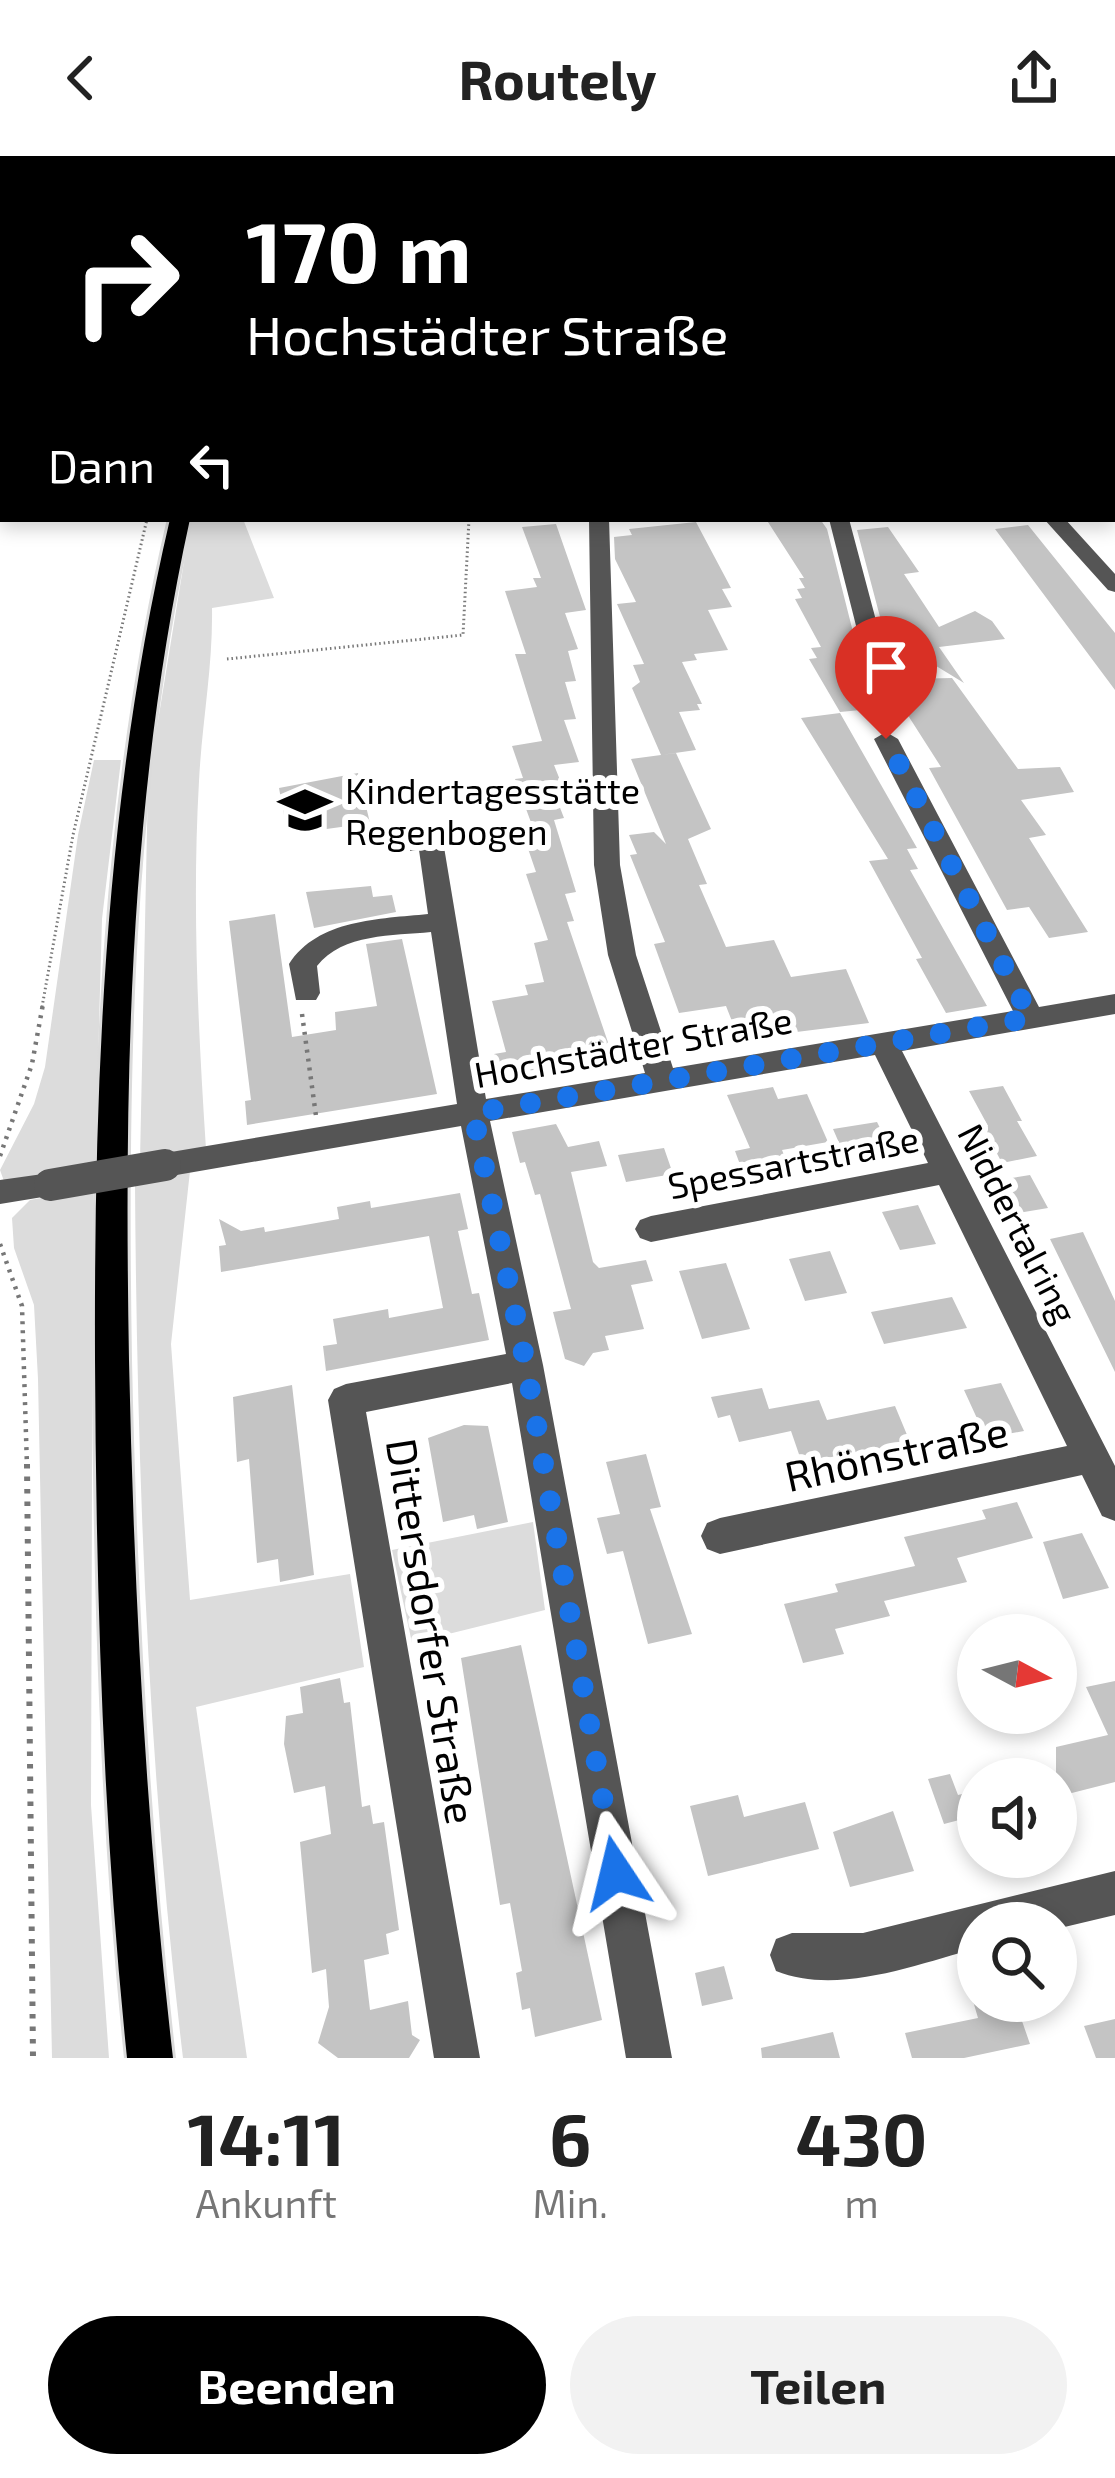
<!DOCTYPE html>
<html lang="de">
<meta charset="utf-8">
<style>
body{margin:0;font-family:"Exo 2",sans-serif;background:#f2f2f2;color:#222;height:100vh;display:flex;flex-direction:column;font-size:45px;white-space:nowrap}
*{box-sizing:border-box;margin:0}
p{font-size:39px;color:#767676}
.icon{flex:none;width:66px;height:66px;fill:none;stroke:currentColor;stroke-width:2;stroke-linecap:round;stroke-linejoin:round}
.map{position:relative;height:1902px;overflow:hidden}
.panel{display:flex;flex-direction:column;background:#fff;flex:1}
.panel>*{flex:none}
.hud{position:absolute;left:0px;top:0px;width:1116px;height:366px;box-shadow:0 6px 18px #0003;background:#000;color:#fff;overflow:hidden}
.needle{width:78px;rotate:97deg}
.buttons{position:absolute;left:957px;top:1458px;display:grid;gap:24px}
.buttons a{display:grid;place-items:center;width:120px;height:120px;border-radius:50%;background:#fff;box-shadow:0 6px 18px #0003;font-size:60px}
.pin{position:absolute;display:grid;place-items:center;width:102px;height:102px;color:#fff;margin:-123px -51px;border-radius:50% 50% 50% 0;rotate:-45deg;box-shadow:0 0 12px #0007}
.pin .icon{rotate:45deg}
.me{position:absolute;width:132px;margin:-66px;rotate:350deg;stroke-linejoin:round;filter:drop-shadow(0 0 9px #0008)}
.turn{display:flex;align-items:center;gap:42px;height:252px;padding:0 48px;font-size:54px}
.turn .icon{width:156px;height:156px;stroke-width:2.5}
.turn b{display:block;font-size:84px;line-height:102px}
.then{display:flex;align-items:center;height:114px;padding:0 48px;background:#0003;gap:24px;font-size:45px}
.eta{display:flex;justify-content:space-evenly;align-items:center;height:204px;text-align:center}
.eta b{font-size:72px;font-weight:700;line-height:84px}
.button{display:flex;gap:24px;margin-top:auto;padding:24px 48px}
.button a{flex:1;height:138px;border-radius:72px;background:#000;color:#fff;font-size:48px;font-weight:700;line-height:138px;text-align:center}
.button a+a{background:#f2f2f2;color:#222}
header{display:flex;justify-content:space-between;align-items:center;height:156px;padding:0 48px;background:#fff;font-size:54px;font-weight:700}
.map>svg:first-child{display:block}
.green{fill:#dcdcdc}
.building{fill:#c4c4c4}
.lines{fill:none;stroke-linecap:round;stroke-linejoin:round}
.major-casing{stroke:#dbdbdb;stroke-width:6}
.path-far2{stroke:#777;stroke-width:3;stroke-dasharray:1.5 3;stroke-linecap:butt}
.path-far1{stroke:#777;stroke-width:4.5;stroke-dasharray:3 6;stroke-linecap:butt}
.path{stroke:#777;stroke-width:6;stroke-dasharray:4.5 8;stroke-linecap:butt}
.minor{fill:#555;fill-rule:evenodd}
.major{fill:#000;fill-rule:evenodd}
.minor-bridge{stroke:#555;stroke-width:32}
.route{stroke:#1a73e8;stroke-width:21;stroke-dasharray:0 37.8}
.labels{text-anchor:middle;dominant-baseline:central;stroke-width:12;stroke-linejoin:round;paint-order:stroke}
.poi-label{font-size:36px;fill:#000;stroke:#fff;text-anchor:start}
.street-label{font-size:36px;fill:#000;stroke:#fff}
.near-street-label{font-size:42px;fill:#000;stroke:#fff}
</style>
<header><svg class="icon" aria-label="back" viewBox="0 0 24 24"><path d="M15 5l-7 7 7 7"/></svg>Routely<svg class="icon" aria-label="share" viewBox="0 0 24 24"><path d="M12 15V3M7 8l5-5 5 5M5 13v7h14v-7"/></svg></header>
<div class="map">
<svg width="1115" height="1902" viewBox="0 0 1115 1902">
<rect width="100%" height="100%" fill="#fff"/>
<!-- green -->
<path class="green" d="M191 363H243L274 442 212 452C213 511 202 566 199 625 192 747 198 871 206 993L140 1004 148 626Z
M94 604H121L102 763 95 1012 5 1028 0 1014 34 948 45 911 78 679Z
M190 1015 171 1188 190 1444 350 1418 364 1511 196 1551 247 1902H183C148 1610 137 1320 135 1027Z
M93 1033 91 1649 109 1902H52L38 1223 34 1149 14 1092 12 1062 30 1044Z
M533 1366 545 1454 412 1487 392 1394Z"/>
<!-- building -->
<path class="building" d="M766 363H820L827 373 854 480H847L867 524 952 522 1018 613 1060 611 1074 636 1021 644 1046 679 1029 682 1088 776 1049 782 1029 751 1007 754 929 612 941 611 902 550 840 556 809 503 817 502 811 492 821 491 795 443 802 442 797 433 805 432 799 422H804Z
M696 366 731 432 722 433 732 451 708 454 728 494 694 498 697 504 682 506 702 548H697L700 554 679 556 696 594 661 599 632 532 640 526 633 509 644 508 617 448 636 446 615 403 614 381 632 379 629 373Z
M556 368 586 454 565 457 578 493 568 495 576 525 565 526 576 563 564 564 579 606 554 609 562 629 552 631 564 662 554 664 576 736 565 738 574 765 567 766 614 904 501 923 494 898 506 896 492 845 528 839 525 829 544 826 534 787 548 784 526 718 536 716 524 681 536 680 515 623 523 622 512 590 542 585 515 498H526L505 435 537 431 533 422H541L522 371Z
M1028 369 1115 477V534L995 373Z
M888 371 919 416 904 418 939 471 975 455 992 465 1005 483 939 491 964 527 910 494 897 496 905 487 897 475 884 476 857 374Z
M840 557 917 692 907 693 918 713 910 714 987 850 946 857 916 803 922 802 869 705 888 703 801 562Z
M676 597 711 673 688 683 707 728 699 729 726 791 774 784 791 821 846 813 869 867 739 883 726 850 679 857 654 788 665 786 630 699 637 698 629 679 654 676 666 688 631 603Z
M358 617 370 667 312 675 311 668 286 671 279 632Z
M371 730 373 741 392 739 396 756 314 772 306 736Z
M275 758 292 881 336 874 335 856 377 850 366 788 402 783 437 938 247 969 245 945 251 944 229 765Z
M1003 930 1022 965H1017L1037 1000 1002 1007 983 971 988 970 969 935Z
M773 931 778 943 807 938 828 986 782 994 790 1014 745 1022 735 995 750 992 727 939Z
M877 966 892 996 846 1003 833 973Z
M556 968 568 991 599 985 607 1010 571 1016 593 1106 599 1112 646 1104 653 1125 631 1129 644 1173 605 1180 609 1194 593 1197 584 1210 565 1203 553 1156 571 1153 540 1038 535 1039 525 1006 520 1007 512 976Z
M664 992 673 1018 626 1026 618 999Z
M1030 1019 1048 1052 1018 1057 1000 1024Z
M460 1037 468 1073 458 1075 472 1138 479 1137 489 1184 326 1215 323 1190 337 1188 333 1163 388 1153 389 1162 443 1152 429 1080 221 1116 219 1090 226 1089 219 1063 241 1075 264 1071 265 1076 339 1063 337 1051 370 1045 371 1052Z
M918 1049 936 1088 900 1094 882 1056Z
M1083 1076 1115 1145V1216L1050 1083Z
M830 1095 847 1137 805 1145 789 1103Z
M726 1107 750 1173 702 1183 679 1115Z
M952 1141 967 1172 884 1188 871 1156Z
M1001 1227 1024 1275 986 1282 964 1234Z
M292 1229 314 1419 280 1426 278 1403 257 1407 249 1303 237 1306 233 1241Z
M762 1232 769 1253 819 1244 827 1264 895 1250 915 1298 876 1306 871 1293 802 1307 791 1275 739 1286 730 1259 718 1262 711 1241Z
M464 1269 488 1270 508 1366 477 1373 474 1359 443 1366 428 1282Z
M646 1298 661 1351 650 1353 692 1478 648 1488 623 1395 607 1398 597 1362 620 1358 606 1306Z
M1017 1346 1033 1382 957 1402 967 1426 884 1445 890 1460 835 1473 844 1498 803 1507 784 1448 838 1436 835 1428 915 1410 904 1381 986 1363 982 1354Z
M1082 1377 1109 1432 1063 1443 1043 1386Z
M521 1489 602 1864 535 1881 530 1852 522 1854 516 1817 522 1815 510 1747 500 1749 461 1502Z
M340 1522 344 1547 350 1546 362 1651 370 1649 373 1668 384 1666 399 1774 386 1778 389 1798 364 1804 370 1854 408 1845 412 1879 420 1884 409 1902H338L318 1887 329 1851 326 1813 312 1817 300 1686 331 1678 325 1630 294 1637 284 1588 286 1560 303 1557 300 1531Z
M1115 1525V1626L1056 1641V1591L1108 1579 1086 1531Z
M950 1618 958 1639 978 1634V1659L944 1668 928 1623Z
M738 1639 744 1661 805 1646 819 1693 708 1720 690 1650Z
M893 1655 914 1715 850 1731 833 1676Z
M724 1810 733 1843 702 1850 695 1817Z
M973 1845H1015L1030 1888 964 1902H912L905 1877 978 1862Z
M1115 1863V1902H1096L1084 1870Z
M833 1876 840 1902H762L761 1892Z"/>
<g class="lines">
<!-- major casing -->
<g class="major-casing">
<path id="major" d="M311 0H325L310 3Z
M170 363H190C129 641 124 920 129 1204 134 1437 146 1670 173 1902H127C103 1669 96 1437 95 1203 94 919 105 640 170 363Z"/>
</g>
<!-- path-far2 -->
<path class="path-far2" d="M227 503 463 479 469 363
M882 536 888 566
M42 851 73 679 147 363"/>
<!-- path-far1 -->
<path class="path-far1" d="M302 858 316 960
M0 1000 32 908 43 848
M0 1088 22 1150 27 1311"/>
<!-- path -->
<path class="path" d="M27 1308 33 1902"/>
<!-- minor -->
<path class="minor" d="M995 0H1009L1012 3H998Z
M3 10V18L0 19V11Z
M1113 88H1115V98H1113Z
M1115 303V315L1113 316V304Z
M589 363H609L620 709 636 799 673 912 1013 855 874 583 886 576 898 583 1039 851 1115 838V858L902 895 1115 1310V1365L1102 1360 1082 1319 720 1398 707 1393 701 1380 707 1367 720 1362 1067 1290 939 1029 651 1086 640 1082 635 1073 640 1064 651 1060 928 1007 875 899 490 965 543 1209 672 1902H626L512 1227 366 1256 480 1902H434L328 1244 334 1233 346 1228 506 1198 461 970 165 1021 154 1018 149 1009 154 1000 165 997 457 948 431 776C393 780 343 777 317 810L320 837 316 844H296L289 808C318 763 380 763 428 758L419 694 400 696 387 688C399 676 431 672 443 685L486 943 645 917 608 799 594 709Z
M829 363H849L890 517 887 522H871L868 517Z
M1044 363H1065L1115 418V436L1108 434Z
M50 1017 61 1020 66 1029 61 1038 0 1048V1024Z
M1115 1715V1759L1056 1773V1767H978V1792C917 1808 838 1840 776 1815L770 1799 776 1783 792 1777H863Z"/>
<!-- major -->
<use href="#major" class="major"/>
<!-- minor-bridge -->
<path class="minor-bridge" d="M50 1029 165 1009"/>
</g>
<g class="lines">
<!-- route -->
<path class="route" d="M616 1717 526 1209 473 957 1031 862 886 583"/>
</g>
<!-- icons -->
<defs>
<g id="school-bare" transform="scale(4.14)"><path d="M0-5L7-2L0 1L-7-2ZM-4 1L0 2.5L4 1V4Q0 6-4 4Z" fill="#000" stroke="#fff" stroke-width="2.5" paint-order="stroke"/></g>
</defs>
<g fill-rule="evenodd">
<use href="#school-bare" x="305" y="654"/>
</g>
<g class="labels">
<!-- poi labels -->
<g class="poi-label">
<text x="345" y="633">Kindertagesstätte<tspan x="345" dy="41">Regenbogen</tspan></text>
</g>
<!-- street labels -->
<g class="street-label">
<text transform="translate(633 890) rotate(-10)">Hochstädter Straße</text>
<text transform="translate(793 1005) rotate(-11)">Spessartstraße</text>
<text transform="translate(1019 1067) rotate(63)">Niddertalring</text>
</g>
<!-- near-street labels -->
<g class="near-street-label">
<text transform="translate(896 1296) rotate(-12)">Rhönstraße</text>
<text transform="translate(433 1475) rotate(81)">Dittersdorfer Straße</text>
</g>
</g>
</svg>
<div class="buttons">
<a><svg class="needle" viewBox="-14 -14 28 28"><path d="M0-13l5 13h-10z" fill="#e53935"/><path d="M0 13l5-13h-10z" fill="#767676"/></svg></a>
<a><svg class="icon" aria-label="sound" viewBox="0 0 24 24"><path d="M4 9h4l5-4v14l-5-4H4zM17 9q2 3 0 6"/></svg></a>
<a><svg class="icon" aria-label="search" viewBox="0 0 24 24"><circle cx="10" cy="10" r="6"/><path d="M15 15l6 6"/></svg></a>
</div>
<div class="pin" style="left:886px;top:583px;background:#d93025"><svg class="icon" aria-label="arrive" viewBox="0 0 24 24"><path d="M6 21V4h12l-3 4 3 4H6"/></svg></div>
<svg class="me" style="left:616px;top:1717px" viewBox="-20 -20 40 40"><path d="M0-17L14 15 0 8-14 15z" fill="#1a73e8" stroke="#fff" stroke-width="4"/></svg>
<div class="hud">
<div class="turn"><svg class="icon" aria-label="right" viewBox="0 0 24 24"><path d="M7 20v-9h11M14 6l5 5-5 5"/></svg><div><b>170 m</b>Hochstädter Straße</div></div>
<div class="then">Dann<svg class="icon" aria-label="left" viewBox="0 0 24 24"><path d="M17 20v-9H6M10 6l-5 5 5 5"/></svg></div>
</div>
</div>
<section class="panel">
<div class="eta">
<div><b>14:11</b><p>Ankunft</p></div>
<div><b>6</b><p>Min.</p></div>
<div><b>430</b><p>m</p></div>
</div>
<div class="button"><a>Beenden</a><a>Teilen</a></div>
</section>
